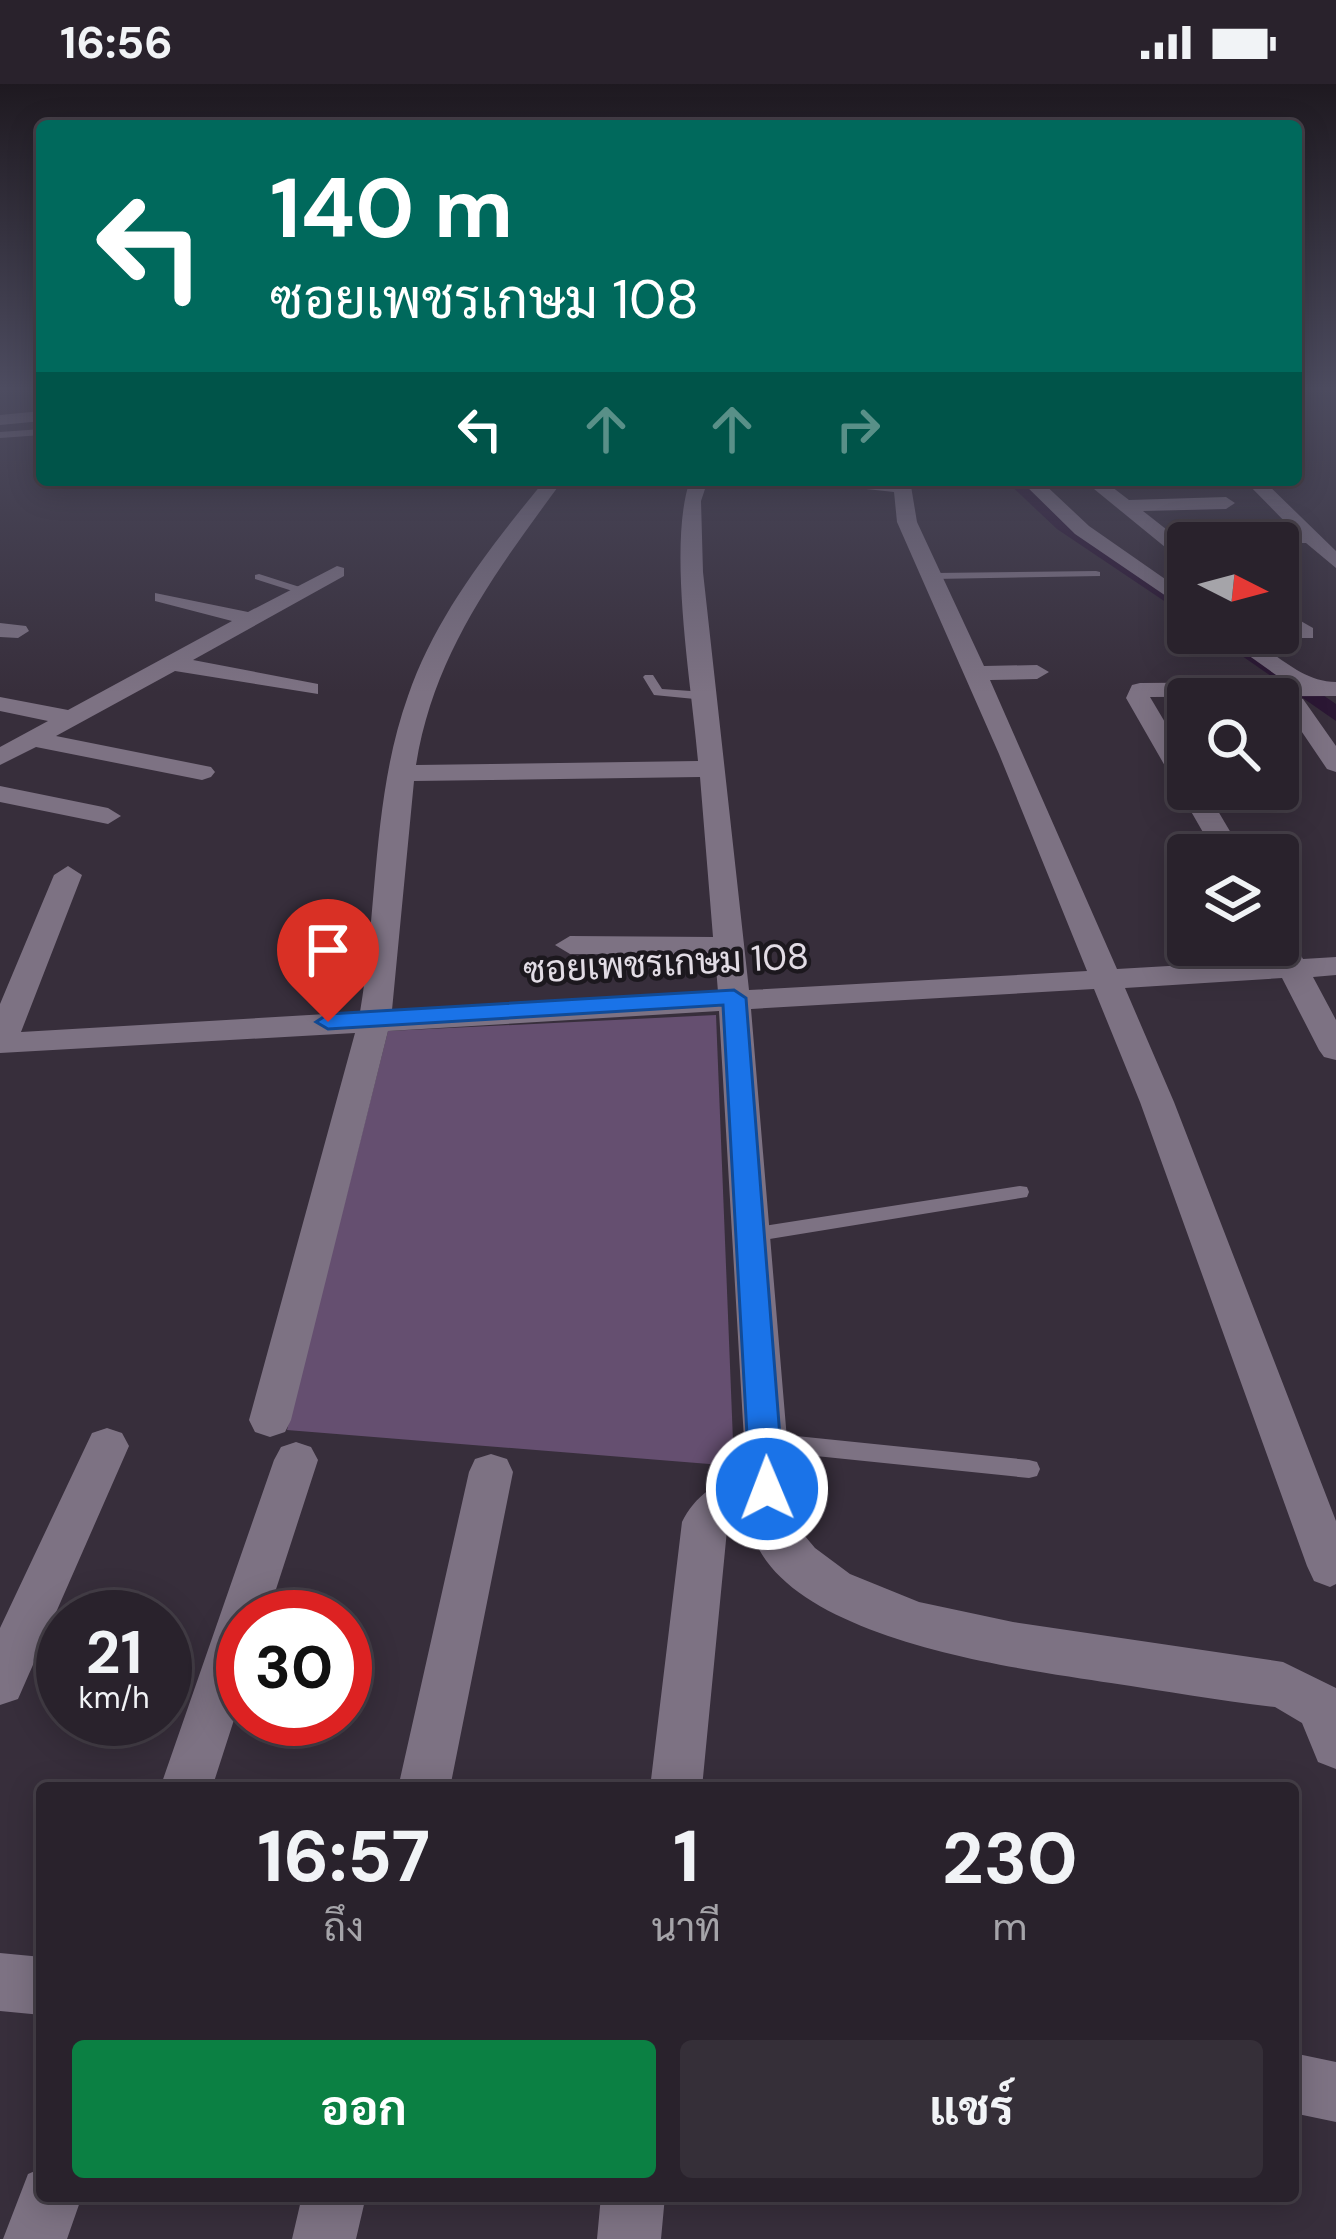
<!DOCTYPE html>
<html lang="th">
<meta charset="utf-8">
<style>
body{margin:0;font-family:"DM Sans",Sarabun,sans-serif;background:#352f38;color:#f1f3f6;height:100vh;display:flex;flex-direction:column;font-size:45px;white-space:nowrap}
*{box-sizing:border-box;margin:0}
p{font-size:39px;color:#a5a4a9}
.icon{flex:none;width:66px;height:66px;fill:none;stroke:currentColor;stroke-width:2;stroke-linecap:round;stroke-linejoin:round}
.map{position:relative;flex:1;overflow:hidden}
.details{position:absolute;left:36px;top:1698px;width:1263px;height:420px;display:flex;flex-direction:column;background:#29222c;border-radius:12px;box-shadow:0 6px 30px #0003,0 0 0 3px #453f48}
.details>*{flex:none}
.guide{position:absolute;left:36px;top:36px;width:1266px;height:366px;border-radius:12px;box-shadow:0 6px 30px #0003,0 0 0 3px #453f48;background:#00695c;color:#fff;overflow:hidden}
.needle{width:78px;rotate:96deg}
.tools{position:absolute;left:1167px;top:438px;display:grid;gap:24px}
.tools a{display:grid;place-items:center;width:132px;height:132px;border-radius:12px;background:#29222c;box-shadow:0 6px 30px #0003,0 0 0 3px #453f48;font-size:60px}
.speed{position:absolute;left:36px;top:1506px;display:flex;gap:24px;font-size:60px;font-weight:700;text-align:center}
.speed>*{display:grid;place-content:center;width:156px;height:156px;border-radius:50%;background:#29222c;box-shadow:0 6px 30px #0003,0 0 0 3px #453f48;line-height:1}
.speed small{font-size:30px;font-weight:400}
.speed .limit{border:18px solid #d22;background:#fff;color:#111}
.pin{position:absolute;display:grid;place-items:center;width:102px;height:102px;color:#fff;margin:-123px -51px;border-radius:50% 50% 50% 0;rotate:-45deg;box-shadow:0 0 12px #0007}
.pin .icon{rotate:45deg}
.me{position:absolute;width:132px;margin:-66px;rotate:359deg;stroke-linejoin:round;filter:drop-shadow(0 0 9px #0008)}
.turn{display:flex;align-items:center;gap:42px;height:252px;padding:0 36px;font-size:54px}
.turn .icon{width:156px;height:156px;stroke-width:2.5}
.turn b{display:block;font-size:84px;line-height:102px}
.lanes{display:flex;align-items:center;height:114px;padding:0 36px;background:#0003;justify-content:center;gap:60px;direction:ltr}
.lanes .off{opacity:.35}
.eta{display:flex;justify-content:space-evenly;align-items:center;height:204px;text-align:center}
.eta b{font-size:72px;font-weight:700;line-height:84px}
.cta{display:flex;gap:24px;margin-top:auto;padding:24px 36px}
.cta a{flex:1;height:138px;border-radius:12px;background:#0b8043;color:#fff;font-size:48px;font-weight:700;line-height:138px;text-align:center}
.cta a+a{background:#352f38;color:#f1f3f6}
.status{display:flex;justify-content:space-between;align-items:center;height:84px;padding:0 60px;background:#29222c;direction:ltr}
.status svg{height:33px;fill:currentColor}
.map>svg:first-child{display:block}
.green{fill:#654f70}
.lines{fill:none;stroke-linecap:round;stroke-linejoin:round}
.canal{fill:#2b1734;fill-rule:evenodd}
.lane{fill:#7d7283;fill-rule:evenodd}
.street{fill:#7d7283;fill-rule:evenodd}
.route{fill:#1a73e8;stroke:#114b97;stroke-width:3}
.labels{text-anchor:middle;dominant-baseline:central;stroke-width:9;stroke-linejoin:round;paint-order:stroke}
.street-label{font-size:36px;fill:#e2dce5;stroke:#1c181e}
</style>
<div class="status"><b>16:56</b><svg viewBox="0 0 49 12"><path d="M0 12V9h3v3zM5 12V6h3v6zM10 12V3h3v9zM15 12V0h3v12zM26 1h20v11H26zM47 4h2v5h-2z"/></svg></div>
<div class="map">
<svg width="1336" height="2155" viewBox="0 0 1336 2155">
<rect width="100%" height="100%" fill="#372e3b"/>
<!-- green -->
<path class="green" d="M716 931 734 1382 287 1346 388 947Z"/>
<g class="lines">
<!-- canal -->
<path class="canal" d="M1005 396H1023L1069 437 1188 518V533L1057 445Z
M1209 549H1232L1336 620V637Z"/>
<!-- lane -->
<path class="lane" d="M42 345V351L0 354V348Z
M1096 487 1100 488V492L934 495 929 492 934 489Z
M259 490 306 505 307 507 302 510 255 495V491Z
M645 591H653L662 605 705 608 711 612 705 616 654 611 643 593Z
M1020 1102 1027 1103 1029 1108 1027 1113 751 1158 744 1156 742 1151 744 1146 751 1144Z
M767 1349 1029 1376 1037 1378 1040 1385 1037 1392 1029 1394 767 1367 759 1364 756 1358 759 1352Z"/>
<!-- street -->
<path class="street" d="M42 327V337L0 341V331Z
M545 396H563C497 486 434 568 416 681L698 677C692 603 667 463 690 396H708L701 417 703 488 749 906 1087 887 999 670 897 438 894 408 829 401 820 396H910L917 438 984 582 1037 581 1049 588 1037 595 990 596 1117 885 1273 876 1265 861H1278V848L1289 851 1303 875 1336 873V891L1313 893 1336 936V976L1324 973 1319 966 1282 894 1125 904 1174 1018 1336 1437V1500L1330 1503 1314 1497 1307 1482 1140 1018 1094 905 751 925 794 1439 815 1464 850 1490 919 1518 1013 1538 1283 1578 1336 1604V1685L1318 1678 1302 1639 1275 1623C1220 1617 1165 1607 1111 1599 1016 1584 755 1553 748 1427L727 1446 702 1704H650L682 1438C694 1413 718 1395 746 1390L719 927 388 947 291 1336 285 1348 270 1353 255 1348 249 1336 355 949 0 969V920L54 791 68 782 82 791 21 948 360 928C378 824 372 712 408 612 436 531 491 462 545 396ZM700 693 713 853 570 852 555 861 570 870 715 871 718 908 392 926 414 697Z
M1020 396H1040L1089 442 1188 511V527L1075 450Z
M1083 396H1103L1129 416 1226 413 1235 419 1226 425 1143 427 1171 449 1294 447 1244 396H1263L1336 467V484L1306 459H1188V473L1176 472Z
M337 482 344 484V492L193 576 318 600V610L175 587 56 652 211 683 215 688 211 693 202 696 36 663 0 681V663L48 637 0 627V613L68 626 232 537 155 517V509L248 528Z
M1278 483 1294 485 1297 489 1278 495Z
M1278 524 1313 544V554H1297L1278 541Z
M0 539 26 542 29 547 18 554 0 553Z
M1217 549C1267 549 1290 598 1336 598V612L1150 613 1188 677V705H1205L1244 771H1216L1126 614 1132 601 1140 599 1286 598Z
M1295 613 1303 615 1336 662V688L1327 685 1283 620Z
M0 702 108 724 121 732 108 740 0 718Z
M107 1344 122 1349 129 1362 18 1615 0 1621V1544L92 1349Z
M296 1358 311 1363 318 1376 267 1533H243V1608L212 1704H160L274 1376 281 1363Z
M491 1370 507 1375 513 1388 450 1704H398L469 1388 475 1375Z
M0 1869 42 1873V1931L0 1927Z
M1293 1969 1336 1978V2038L1293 2029Z
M42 2084V2112H82L67 2155H3L28 2090Z
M302 2112H366L356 2155H292Z
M601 2112H665L661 2155H597Z"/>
</g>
<!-- sky -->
<linearGradient id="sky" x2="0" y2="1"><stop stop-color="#1e1920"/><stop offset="0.5" stop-color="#4d4c60"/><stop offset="1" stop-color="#4d4c60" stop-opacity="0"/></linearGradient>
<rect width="1336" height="608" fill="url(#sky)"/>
<!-- route -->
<path class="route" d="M734 906 746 914 784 1405 779 1415 767 1419 755 1415 750 1405 723 921 328 945 316 938 328 930Z"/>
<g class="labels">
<!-- street labels -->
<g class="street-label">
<text transform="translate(666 879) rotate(-3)">ซอยเพชรเกษม 108</text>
</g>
</g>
</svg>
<div class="tools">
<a><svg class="needle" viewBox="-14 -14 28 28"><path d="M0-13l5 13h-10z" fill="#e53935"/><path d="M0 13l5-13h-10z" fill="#a5a4a9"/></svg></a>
<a><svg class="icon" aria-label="search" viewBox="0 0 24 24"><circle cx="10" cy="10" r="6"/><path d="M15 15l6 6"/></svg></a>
<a><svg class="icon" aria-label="layers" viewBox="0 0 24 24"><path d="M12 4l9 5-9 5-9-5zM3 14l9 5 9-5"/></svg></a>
</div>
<div class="speed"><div>21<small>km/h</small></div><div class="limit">30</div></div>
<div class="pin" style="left:328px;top:938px;background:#d93025"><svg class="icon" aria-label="arrive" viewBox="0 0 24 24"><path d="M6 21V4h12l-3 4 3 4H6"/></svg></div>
<svg class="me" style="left:767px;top:1405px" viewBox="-20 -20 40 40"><circle r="17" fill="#1a73e8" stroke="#fff" stroke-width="3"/><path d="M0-11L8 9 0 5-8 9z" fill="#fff"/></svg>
<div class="guide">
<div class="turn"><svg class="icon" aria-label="left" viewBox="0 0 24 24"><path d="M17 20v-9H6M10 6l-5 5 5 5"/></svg><div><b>140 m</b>ซอยเพชรเกษม 108</div></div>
<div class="lanes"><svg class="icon" aria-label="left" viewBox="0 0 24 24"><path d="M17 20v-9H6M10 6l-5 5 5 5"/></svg><svg class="icon off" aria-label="ahead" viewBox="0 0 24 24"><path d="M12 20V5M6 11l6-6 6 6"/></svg><svg class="icon off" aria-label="ahead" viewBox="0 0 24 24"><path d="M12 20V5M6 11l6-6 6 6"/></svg><svg class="icon off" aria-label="right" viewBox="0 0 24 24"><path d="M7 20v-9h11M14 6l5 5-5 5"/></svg></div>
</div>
<section class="details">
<div class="eta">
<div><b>16:57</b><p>ถึง</p></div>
<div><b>1</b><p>นาที</p></div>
<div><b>230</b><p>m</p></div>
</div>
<div class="cta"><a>ออก</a><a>แชร์</a></div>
</section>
</div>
